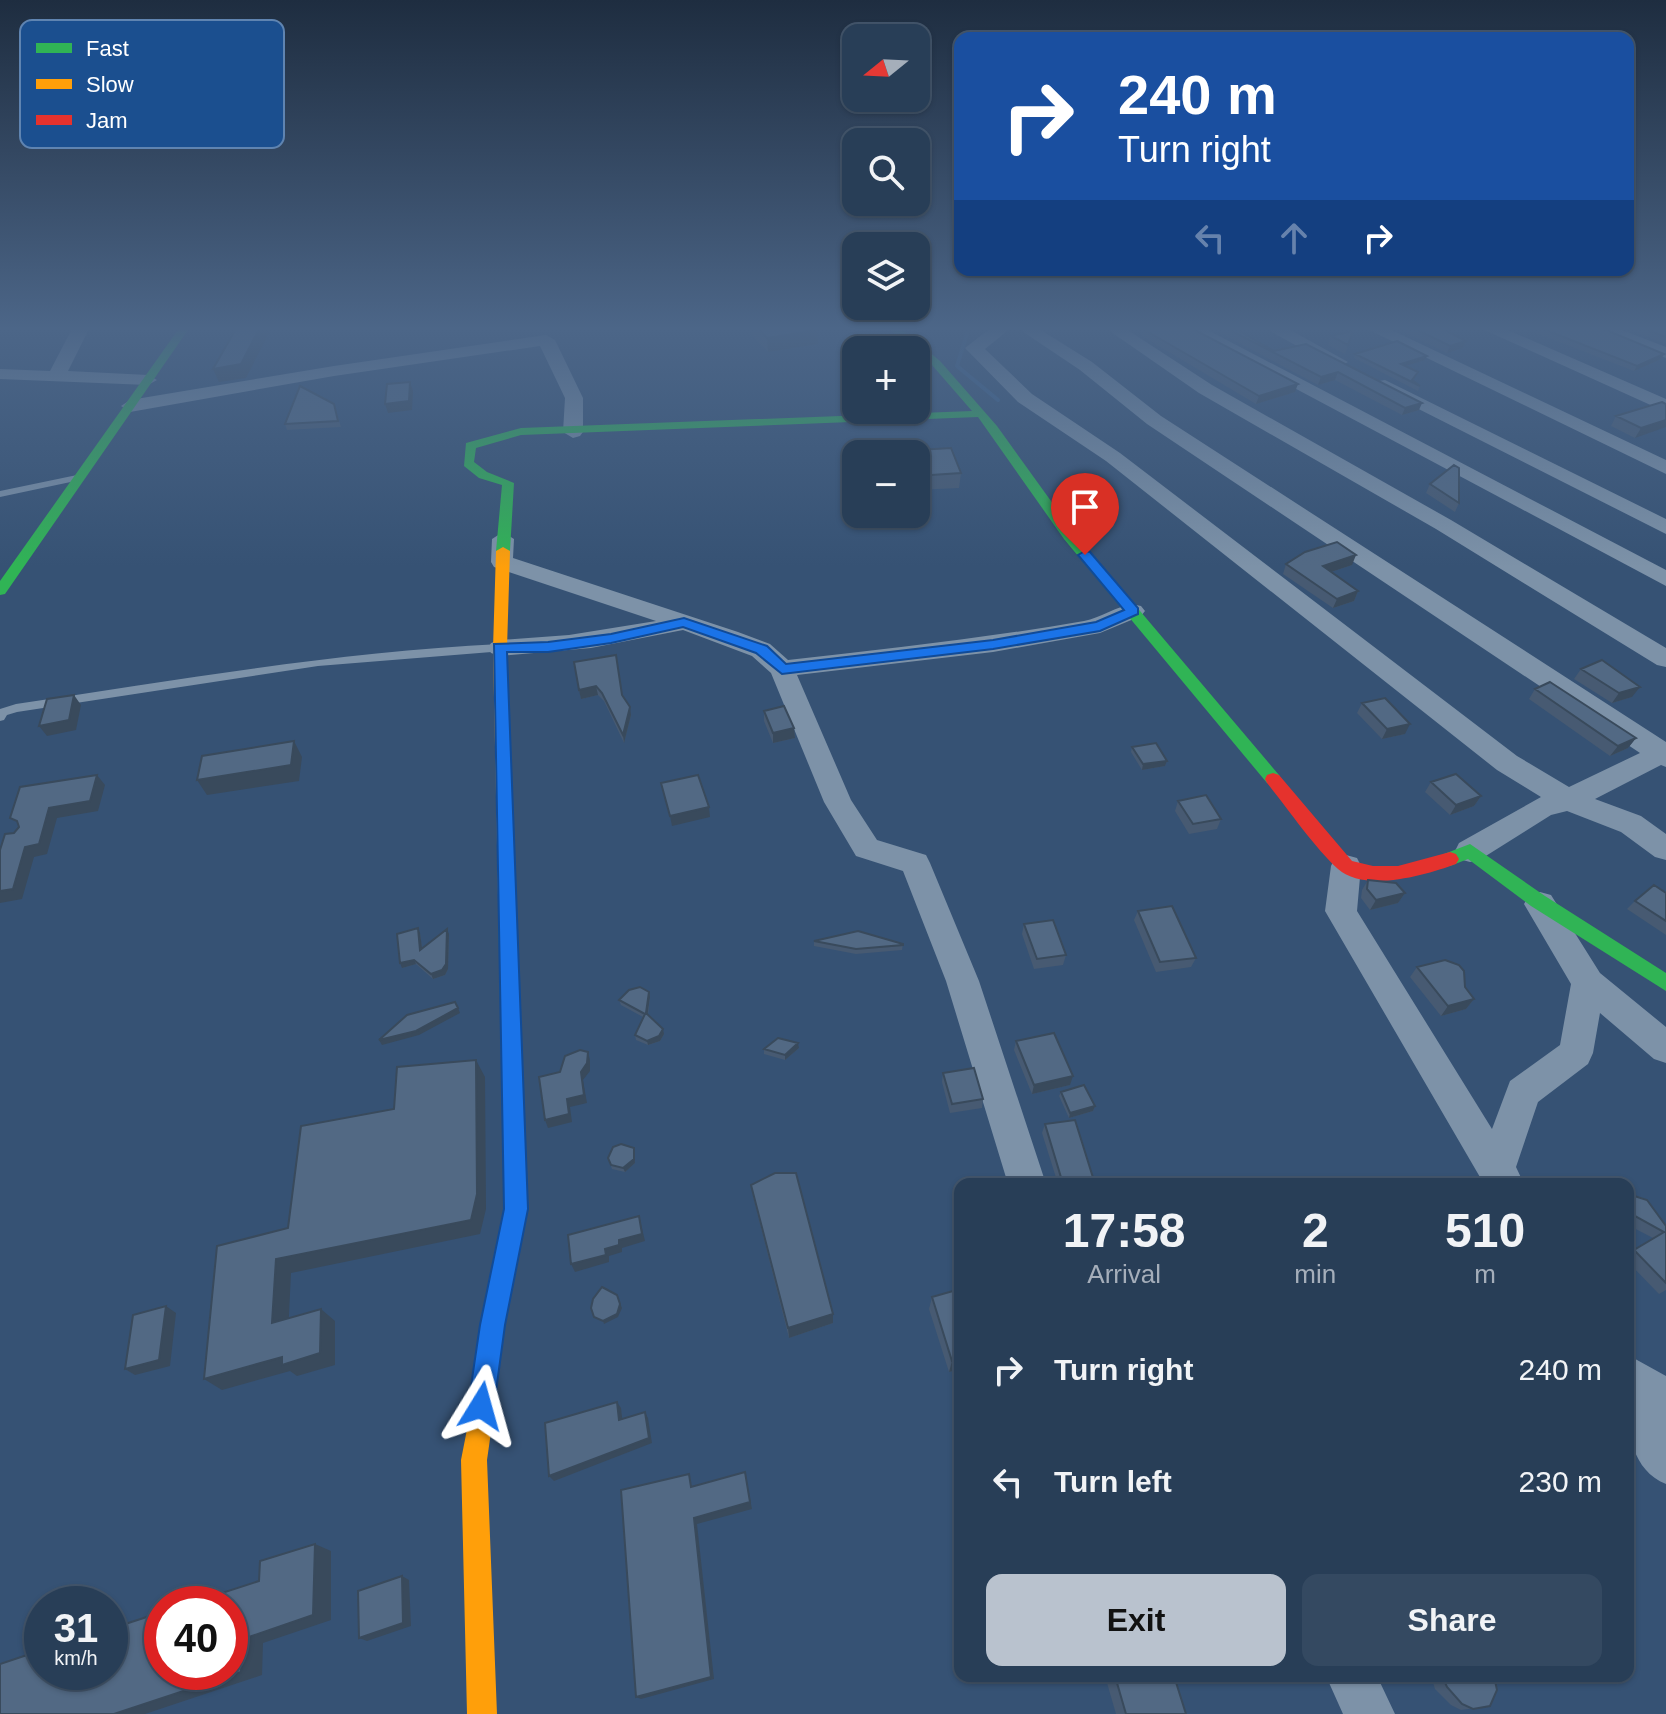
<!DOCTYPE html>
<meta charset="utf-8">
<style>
body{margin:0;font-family:Arial,sans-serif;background:#344961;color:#f1f3f6;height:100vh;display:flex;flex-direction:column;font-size:30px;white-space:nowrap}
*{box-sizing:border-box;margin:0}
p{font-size:26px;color:#a5aeba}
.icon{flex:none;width:44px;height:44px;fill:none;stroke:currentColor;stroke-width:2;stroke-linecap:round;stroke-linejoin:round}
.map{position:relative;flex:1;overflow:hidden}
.side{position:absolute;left:954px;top:1178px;width:680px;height:504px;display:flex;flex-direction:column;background:#283e57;border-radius:16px;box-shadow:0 2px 6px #0004,0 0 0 2px #44576d}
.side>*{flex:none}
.guide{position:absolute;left:954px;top:32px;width:680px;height:244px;border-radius:16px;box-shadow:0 2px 6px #0004,0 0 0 2px #44576d;background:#1a4fa0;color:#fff;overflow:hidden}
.needle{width:52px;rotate:252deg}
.controls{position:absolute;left:842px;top:24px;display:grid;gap:16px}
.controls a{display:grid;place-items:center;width:88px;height:88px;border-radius:16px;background:#283e57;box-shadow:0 2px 6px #0004,0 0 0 2px #44576d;font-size:40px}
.speed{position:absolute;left:24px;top:1586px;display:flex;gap:16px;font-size:40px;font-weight:700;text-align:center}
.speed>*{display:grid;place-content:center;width:104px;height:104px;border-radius:50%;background:#283e57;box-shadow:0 2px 6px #0004,0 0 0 2px #44576d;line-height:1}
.speed small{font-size:20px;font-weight:400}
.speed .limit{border:12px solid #d22;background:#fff;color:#111}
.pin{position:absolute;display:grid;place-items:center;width:68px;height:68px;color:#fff;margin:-82px -34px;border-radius:50% 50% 50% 0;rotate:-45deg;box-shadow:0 0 8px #0007}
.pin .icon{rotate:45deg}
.me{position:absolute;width:88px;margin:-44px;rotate:8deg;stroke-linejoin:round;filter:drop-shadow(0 0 6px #0008)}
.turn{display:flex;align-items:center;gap:28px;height:168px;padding:0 32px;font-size:36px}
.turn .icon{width:104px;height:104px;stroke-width:2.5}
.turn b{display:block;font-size:56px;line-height:68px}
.lanes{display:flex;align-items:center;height:76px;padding:0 32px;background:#0003;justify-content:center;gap:40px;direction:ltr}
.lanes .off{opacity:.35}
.eta{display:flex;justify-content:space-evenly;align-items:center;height:136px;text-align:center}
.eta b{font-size:48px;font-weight:800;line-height:56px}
.button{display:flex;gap:16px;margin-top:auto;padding:16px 32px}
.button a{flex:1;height:92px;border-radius:16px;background:#b9c2ce;color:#111;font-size:32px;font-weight:800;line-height:92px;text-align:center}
.button a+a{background:#344961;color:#f1f3f6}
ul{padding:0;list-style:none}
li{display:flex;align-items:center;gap:24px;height:112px;padding:0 32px}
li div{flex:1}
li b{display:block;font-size:30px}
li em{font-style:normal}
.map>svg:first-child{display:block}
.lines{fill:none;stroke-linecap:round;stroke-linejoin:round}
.stream{stroke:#3b618d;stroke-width:4}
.lane{fill:#7d92a8;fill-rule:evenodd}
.street{fill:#7d92a8;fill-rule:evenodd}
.fast{fill:#30b455;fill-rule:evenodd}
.slow{fill:#ff9f0a;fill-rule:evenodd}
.jam{fill:#e5322d;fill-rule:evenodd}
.wall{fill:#475a72}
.shaded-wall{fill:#394a5c}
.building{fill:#526984;stroke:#394a5c;stroke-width:2}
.route{fill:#1a73e8;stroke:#114b97;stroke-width:2}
.key{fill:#1b4f8f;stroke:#5f84b1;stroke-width:2}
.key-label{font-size:22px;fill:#fff}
</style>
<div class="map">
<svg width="1666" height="1714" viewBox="0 0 1666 1714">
<rect width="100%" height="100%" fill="#365274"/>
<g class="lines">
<!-- stream -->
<path class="stream" d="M969 327 957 366 998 400"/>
<!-- lane -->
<path class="lane" d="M77 475 80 476V480L0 497V491Z
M500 644 506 648 504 651 318 666 17 712 7 715 4 720 0 721V709L16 704C177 680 337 652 500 644Z"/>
<!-- street -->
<path class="street" d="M73 327H90L68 371 148 375 157 380 148 385 0 379V369L50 371Z
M992 327H1012L985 349 1032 394 1120 453 1517 756 1569 787 1640 753 1147 424 1080 370 1016 327H1036L1092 362 1161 416 1666 742V767L1661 765 1595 799 1641 816 1666 834V860L1655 857 1621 832 1567 811 1551 815 1481 859 1470 862 1459 859 1455 851 1459 843 1541 797 1497 770 1106 461 1018 402 965 348Z
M1104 327H1123L1212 385 1451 520 1666 648V667L1657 665 1436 529 1199 393Z
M1180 327H1202L1666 570V586Z
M1263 327H1285L1348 362 1339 367 1333 366Z
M1363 327H1385L1666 460V474Z
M1478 327H1501L1666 399V412Z
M1590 327H1614L1666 347V358Z
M546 335 555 340 583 398V432L580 436 573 438 563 432 565 398 540 346 334 376 130 412 121 406 130 400 334 366Z
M1385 380 1666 519V534L1379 389 1376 385 1379 381Z
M503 532 514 539 513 558 738 632 770 644 788 660C887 649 986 638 1084 621 1103 618 1122 601 1141 606L1145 611 1141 616 1100 633 993 652 797 675 851 800 877 840 926 855 930 863 979 981 1046 1184H1008L946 981 903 871 856 856 824 802 771 673 752 656 683 630 591 648 500 656 491 653 488 648 491 643 500 640 569 635 656 621 494 567 491 562 492 539Z
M1346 855 1357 858 1361 866 1357 911 1492 1129 1510 1081 1560 1045 1571 984 1524 904 1529 895 1540 892 1551 895 1600 973 1666 1027V1063L1654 1059 1600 1013 1593 1053 1588 1064 1538 1102 1516 1167 1524 1184H1484L1325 911 1331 866 1335 858Z
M1628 1355 1666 1376V1484C1618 1464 1628 1398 1628 1355Z
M1326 1676H1377L1395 1714H1343Z"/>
<!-- fast -->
<path class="fast" d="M180 327H190L5 594 0 595V581Z
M887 327H899L940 361 997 426 1074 533 1279 775 1281 779 1279 783H1267L1064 539 978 417 521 435 476 448 474 462 487 472 514 483 510 551 503 555 496 551 502 485 479 478 464 466 466 443 521 428 972 411 932 365Z
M1470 844 1545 896 1666 973V991L1531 906 1468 859 1450 866 1444 864 1441 859 1444 854Z
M507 888 514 890 516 895 528 1209 504 1325 493 1418 489 1427 480 1431 471 1427 467 1418 480 1325 504 1209 498 895 500 890Z"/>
<!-- slow -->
<path class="slow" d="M503 547 510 551 507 648 516 895 514 900H500L498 895 493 648 496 551Z
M480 1405 489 1409 493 1418 487 1460 497 1714H467L461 1460 471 1409Z"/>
<!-- jam -->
<path class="jam" d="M1273 773 1279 775 1352 861 1373 866H1398L1450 852 1456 854 1459 859 1456 864C1426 875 1365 893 1338 869 1314 847 1288 809 1267 783L1265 779 1267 775Z"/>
</g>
<!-- wall -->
<path class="wall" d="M745 327H814L817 330 818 344 768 352Z
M1209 327H1232L1274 351 1306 344 1419 410 1402 415 1335 380 1318 385Z
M1393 327H1439L1466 341 1463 348 1447 353Z
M1521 327H1599L1664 354 1661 359 1634 371Z
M1623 327H1666V344Z
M1143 329 1295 392 1256 404 1142 336Z
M1353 331 1345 354 1328 345 1331 336Z
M1355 354 1425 360 1406 366 1418 372 1413 380 1420 386 1418 391 1354 358Z
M334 404 341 427 287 430 285 424Z
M1666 404 1635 438 1611 426 1616 416Z
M951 448 961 473 959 488 916 490V454H901V451Z
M1430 484 1459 503 1455 512 1426 493Z
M1286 564 1352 565 1331 572 1358 591 1354 601 1333 608 1283 574Z
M574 662 622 696 631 715 624 743 604 701 598 695 581 699Z
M1581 669 1632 697 1612 703 1574 679Z
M1535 689 1636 738 1628 748 1610 756 1529 699Z
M1362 703 1405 734 1382 739 1357 713Z
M764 711 794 728 795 738 773 743 764 721Z
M1132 747 1167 761 1165 766 1142 770 1131 752Z
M1431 782 1481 796 1474 806 1450 815 1425 792Z
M1178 801 1221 819 1217 829 1189 834 1175 811Z
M1368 880 1405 893 1398 903 1370 910 1361 898 1362 890Z
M1666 893V935L1627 909 1635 901Z
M1138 911 1196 958 1191 967 1156 972 1134 920Z
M1024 924 1066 955 1063 965 1034 969 1022 934Z
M418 928 420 933 422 949 449 934 448 969 445 975 433 979 416 964 402 968Z
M814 941 903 944 902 950 856 954 814 946Z
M1417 967 1465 987 1474 999 1466 1009 1441 1016 1410 977Z
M649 992 650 997 648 1015 664 1034 660 1041 648 1045 636 1040 635 1035 643 1017 621 1005 619 1000Z
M1016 1041 1070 1085 1032 1094 1014 1050Z
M799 1048 785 1060 764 1054V1049Z
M943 1073 983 1099 982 1108 950 1113 942 1082Z
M1061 1092 1095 1106 1093 1111 1069 1118 1059 1096Z
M1045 1124 1095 1184H1058L1042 1133Z
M634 1148 635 1163 625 1172 612 1169 608 1158Z
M751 1185 833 1323 789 1338 753 1196Z
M1628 1194 1666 1226V1290L1659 1294 1628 1262V1255L1653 1238 1628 1225Z
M960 1289V1369L949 1372 929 1309 932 1297Z
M1105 1676H1174L1186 1714H1116Z
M1431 1676H1494L1490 1706 1461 1710 1451 1705 1435 1689Z"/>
<!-- shaded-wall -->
<path class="shaded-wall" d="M260 327H272L246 378 219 382 213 369Z
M817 330 818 344 768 352 767 338Z
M1466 341 1463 348 1447 353 1450 346Z
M1664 354 1661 359 1634 371 1637 366Z
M1427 356 1425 360 1399 368 1401 364Z
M1338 372 1335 380 1318 385 1321 377Z
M410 382 413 391 412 410 388 413 385 404Z
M1298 384 1295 392 1256 404 1259 396Z
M1422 403 1419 410 1402 415 1405 408Z
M1666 420V427L1635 438 1641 428Z
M1356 555 1352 565 1319 576 1323 566Z
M1358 591 1354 601 1333 608 1337 599Z
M596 686 598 695 581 699 579 690Z
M1640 687 1632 697 1612 703 1619 693Z
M74 695 81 705 76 730 47 736 39 726Z
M630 707 631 715 624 743 623 735Z
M1410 724 1405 734 1382 739 1387 729Z
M794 728 795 738 773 743V733Z
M1636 738 1628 748 1610 756 1618 746Z
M294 741 302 757 299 781 207 795 197 780Z
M1167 761 1165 766 1142 770 1143 764Z
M97 775 105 785 98 811 57 818 47 854 34 857 22 899 0 903V891L49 808Z
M1481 796 1474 806 1450 815 1456 805Z
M709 807 710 817 672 826 670 816Z
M1405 893 1398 903 1370 910 1376 900Z
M418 928 420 933 423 955 420 950Z
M447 929 449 934 448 969 445 975 433 979 431 974Z
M414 960 416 964 402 968 400 963Z
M649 992 650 997 647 1018 646 1013Z
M1474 999 1466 1009 1441 1016 1448 1006Z
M458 1008 460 1013 419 1035 382 1045 379 1040Z
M663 1029 664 1034 660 1041 648 1045 647 1041Z
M798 1043 799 1048 785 1060V1055Z
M588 1052 590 1060V1071L583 1080 587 1103 570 1107 572 1122 548 1128 545 1120 567 1099 581 1072Z
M476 1060 485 1077 486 1209 480 1234 291 1273 288 1335 272 1323 276 1259Z
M1073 1076 1070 1085 1032 1094 1034 1085Z
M1095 1106 1093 1111 1069 1118 1070 1113Z
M634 1148 635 1163 625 1172 623 1168Z
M639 1216 645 1241 622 1248V1252L609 1256V1262L575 1272 571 1264 605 1249 619 1240Z
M617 1295 622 1308 618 1317 604 1324 603 1321Z
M166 1306 176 1313 170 1366 135 1375 125 1369Z
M321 1309 335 1321V1365L297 1376 290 1371 222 1390 204 1379Z
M833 1314V1323L789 1338 788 1328Z
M960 1359V1369L949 1372 952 1361Z
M617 1402 621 1408 623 1426 619 1420Z
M645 1412 648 1418 652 1443 554 1481 549 1476Z
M745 1472 752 1509 697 1524 714 1679 641 1699 636 1697 694 1518Z
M315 1544 331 1551V1620L263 1643 262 1675 145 1714H114L243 1639Z
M402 1576 409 1580 411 1626 367 1641 359 1638Z"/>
<!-- building -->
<path class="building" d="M237 327H260L241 364 213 369Z
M757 327H814L817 330 767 338Z
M1146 327H1189L1298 384 1259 396 1143 329Z
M1224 327H1232L1274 351 1306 344 1422 403 1405 408 1338 372 1321 377Z
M1411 327H1439L1466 341 1450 346Z
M1538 327H1599L1664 354 1637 366Z
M1640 327H1666V337Z
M1353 331 1348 345 1331 336Z
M1397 341 1427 356 1401 364 1418 372 1412 380 1420 386 1355 354Z
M410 382 409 401 385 404 387 384Z
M300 386 334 404 338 421 285 424Z
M1662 402 1666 404V420L1641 428 1616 416Z
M951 448 961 473 916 476V454H902L901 451Z
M1454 465 1459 468V503L1430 484Z
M1337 542 1356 555 1323 566 1358 591 1337 599 1286 564 1305 552Z
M616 655 622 695 630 707 623 735 602 693 596 686 579 690 574 662Z
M1602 660 1640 687 1619 693 1581 669Z
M1550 682 1636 738 1618 746 1535 689Z
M74 695 69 720 39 726 47 699Z
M1385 698 1410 724 1387 729 1362 703Z
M784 706 794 728 773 733 764 711Z
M294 741 291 765 197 780 202 756Z
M1156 743 1167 761 1143 764 1132 747Z
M1456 774 1481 796 1456 805 1431 782Z
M97 775 90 801 49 808 39 844 25 847 13 889 0 891V850L5 834 14 833 19 827 17 821 10 818 20 787Z
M698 775 709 807 670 816 661 783Z
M1206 795 1221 819 1193 824 1178 801Z
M1368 880 1396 883 1405 893 1376 900 1367 889Z
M1654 885 1666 893V921L1635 901Z
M1172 906 1196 958 1160 962 1138 911Z
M1053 920 1066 955 1037 959 1024 924Z
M418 928 420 950 447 929 446 964 442 970 431 974 414 960 400 963 397 934Z
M858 931 903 944V945L856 949 814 941Z
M1445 960 1459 965 1464 971 1465 987 1474 999 1448 1006 1417 967Z
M640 987 649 992 646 1013 663 1029 659 1036 647 1041 635 1035 645 1014 619 1000 629 990Z
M455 1002 458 1008 416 1031 379 1040 407 1015Z
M1054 1033 1073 1076 1034 1085 1016 1041Z
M778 1038 798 1043 785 1055 764 1049Z
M580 1050 588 1052 587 1063 581 1072 584 1095 567 1099 569 1114 545 1120 539 1077 560 1072 565 1056Z
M476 1060 477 1194 471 1220 276 1259 272 1323 321 1309 320 1353 282 1365V1357L204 1379 217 1246 288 1228 301 1126 394 1109 397 1067Z
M974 1068 983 1099 952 1104 943 1073Z
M1084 1085 1095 1106 1070 1113 1061 1092Z
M1075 1120 1095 1184H1063L1045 1124Z
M621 1144 634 1148V1159L623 1168 611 1165 608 1158 613 1147Z
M775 1173H796L833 1314 788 1328 751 1185Z
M1628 1194 1647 1200 1666 1226V1283L1634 1250 1664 1232 1633 1215 1628 1210Z
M639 1216 642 1234 619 1240V1245L605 1249 606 1255 571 1264 568 1235Z
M602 1287 617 1295 620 1304 617 1314 603 1321 594 1317 591 1308 593 1299Z
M960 1289V1359L952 1361 932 1297Z
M166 1306 159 1360 125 1369 133 1315Z
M617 1402 619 1420 645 1412 649 1438 549 1476 545 1423Z
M745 1472 750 1502 694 1518 711 1677 636 1697 621 1490 689 1474 691 1487Z
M315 1544 313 1615 243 1639 241 1672 114 1714H0V1664L42 1650V1672H110V1629L162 1612V1672H230V1604H188L259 1581 260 1561Z
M402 1576 403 1623 359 1638 358 1591Z
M1115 1676H1174L1186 1714H1126Z
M1442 1676H1494L1497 1690 1490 1706 1473 1709 1462 1704 1447 1687Z"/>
<!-- sky -->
<linearGradient id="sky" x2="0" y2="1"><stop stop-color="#1e2d40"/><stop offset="0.58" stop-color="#4c6688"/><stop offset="1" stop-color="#4c6688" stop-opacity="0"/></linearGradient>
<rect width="1666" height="567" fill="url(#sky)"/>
<!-- route -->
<path class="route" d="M1085 551 1090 552 1138 608V614L1100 631 993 649 782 674 756 653 683 627 611 643 548 652H507L528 1209 505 1325 494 1406 490 1415 481 1419 472 1415 468 1406 480 1325 504 1209 494 644 548 642 611 634 684 618 767 646 786 664 993 640 1096 622 1124 610 1078 555Z"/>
<!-- legend -->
<rect x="20" y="20" width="264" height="128" rx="12" class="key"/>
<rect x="36" y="43" width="36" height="10" fill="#30b455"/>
<rect x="36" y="79" width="36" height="10" fill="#ff9f0a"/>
<rect x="36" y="115" width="36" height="10" fill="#e5322d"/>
<g class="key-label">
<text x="86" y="56">Fast</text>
<text x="86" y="92">Slow</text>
<text x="86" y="128">Jam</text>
</g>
</svg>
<div class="controls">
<a><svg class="needle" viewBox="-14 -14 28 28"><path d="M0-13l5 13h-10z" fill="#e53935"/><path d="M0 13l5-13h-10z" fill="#a5aeba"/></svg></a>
<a><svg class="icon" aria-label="search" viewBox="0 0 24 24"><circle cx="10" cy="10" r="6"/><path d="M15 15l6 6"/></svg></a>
<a><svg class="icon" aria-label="layers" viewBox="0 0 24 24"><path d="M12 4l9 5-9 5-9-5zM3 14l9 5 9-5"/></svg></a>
<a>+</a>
<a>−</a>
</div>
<div class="speed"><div>31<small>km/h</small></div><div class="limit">40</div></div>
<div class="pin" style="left:1085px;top:555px;background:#d93025"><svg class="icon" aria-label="arrive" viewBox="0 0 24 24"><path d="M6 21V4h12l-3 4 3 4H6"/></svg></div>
<svg class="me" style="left:481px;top:1406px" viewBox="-20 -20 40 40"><path d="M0-17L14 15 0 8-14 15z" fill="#1a73e8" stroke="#fff" stroke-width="4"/></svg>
<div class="guide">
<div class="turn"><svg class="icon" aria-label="right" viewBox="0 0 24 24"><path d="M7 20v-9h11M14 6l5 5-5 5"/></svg><div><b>240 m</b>Turn right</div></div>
<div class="lanes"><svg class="icon off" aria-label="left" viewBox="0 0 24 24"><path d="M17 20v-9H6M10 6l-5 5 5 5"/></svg><svg class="icon off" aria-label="ahead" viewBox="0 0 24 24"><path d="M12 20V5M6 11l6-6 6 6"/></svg><svg class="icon" aria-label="right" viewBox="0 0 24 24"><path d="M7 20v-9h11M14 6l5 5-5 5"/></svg></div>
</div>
<section class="side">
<div class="eta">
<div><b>17:58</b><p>Arrival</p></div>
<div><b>2</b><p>min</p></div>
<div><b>510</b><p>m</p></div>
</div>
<ul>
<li><svg class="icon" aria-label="right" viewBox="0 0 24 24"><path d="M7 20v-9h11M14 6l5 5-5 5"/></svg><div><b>Turn right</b></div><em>240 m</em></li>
<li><svg class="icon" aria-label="left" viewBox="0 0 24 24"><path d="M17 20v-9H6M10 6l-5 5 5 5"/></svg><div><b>Turn left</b></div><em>230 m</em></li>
</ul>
<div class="button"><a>Exit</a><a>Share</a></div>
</section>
</div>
